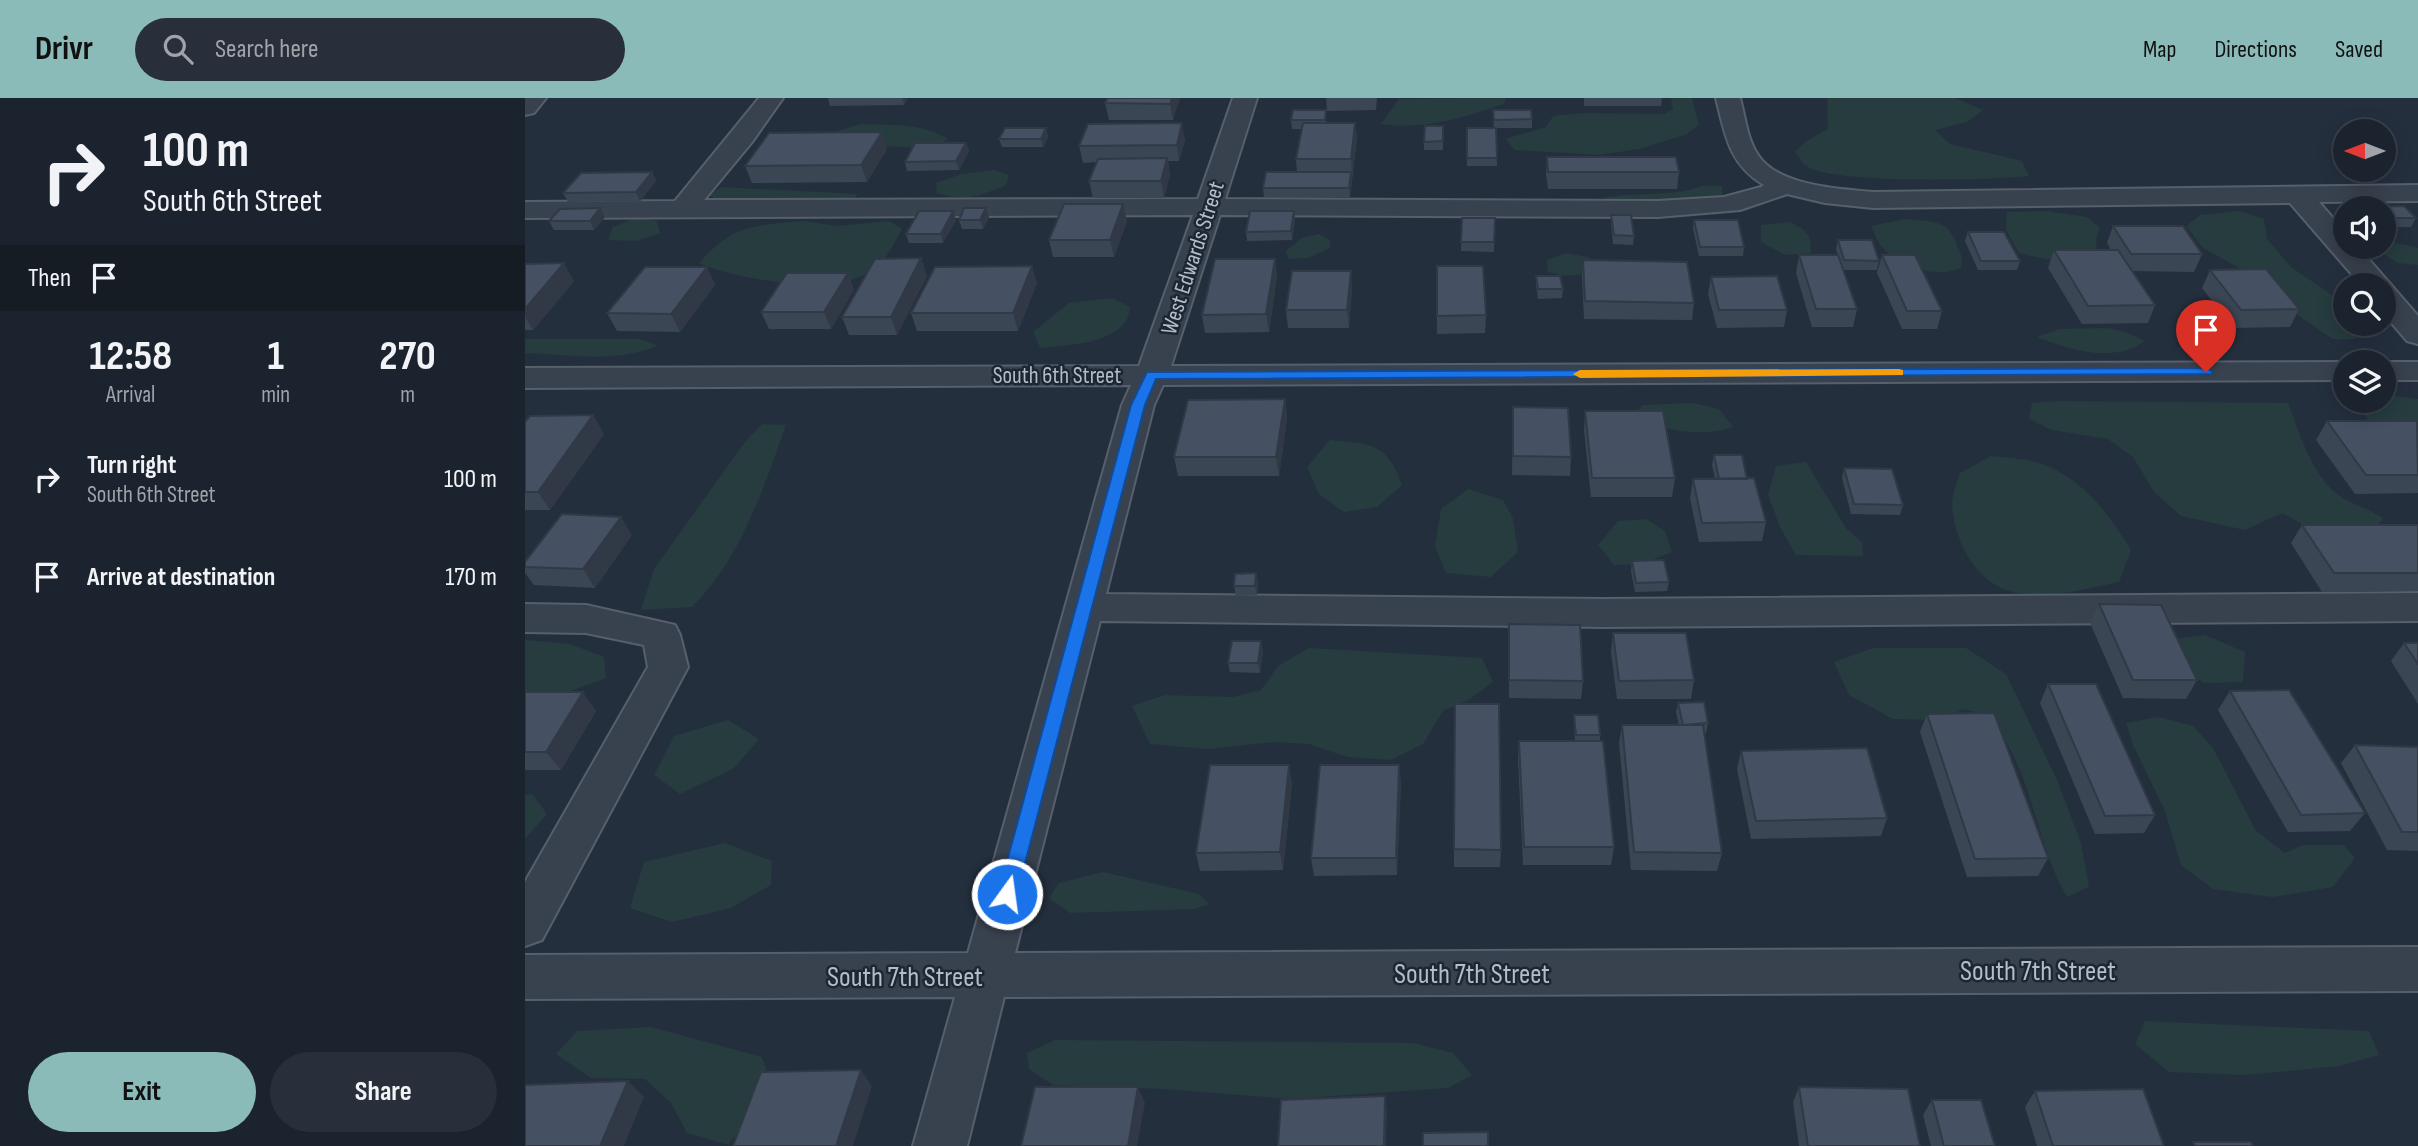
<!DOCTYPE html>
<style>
body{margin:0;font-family:"Sofia Sans Condensed",sans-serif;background:#282f3a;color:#f1f3f6;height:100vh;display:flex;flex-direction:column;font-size:26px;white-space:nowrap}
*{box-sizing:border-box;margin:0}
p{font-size:23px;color:#a0a4aa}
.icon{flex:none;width:38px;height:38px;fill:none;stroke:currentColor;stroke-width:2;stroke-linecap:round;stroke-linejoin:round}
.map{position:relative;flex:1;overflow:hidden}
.side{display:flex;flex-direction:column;background:#1b232e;width:525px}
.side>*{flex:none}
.guide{background:#1b232e;color:#f1f3f6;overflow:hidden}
.needle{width:46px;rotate:270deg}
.controls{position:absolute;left:1808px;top:21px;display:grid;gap:14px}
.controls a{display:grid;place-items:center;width:63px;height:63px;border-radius:50%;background:#1b232e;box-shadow:0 4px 18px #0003,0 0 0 2px #39404a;font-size:35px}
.pin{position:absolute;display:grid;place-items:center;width:60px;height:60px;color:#fff;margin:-72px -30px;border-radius:50% 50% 50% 0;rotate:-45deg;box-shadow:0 0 7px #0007}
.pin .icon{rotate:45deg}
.me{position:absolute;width:77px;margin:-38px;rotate:14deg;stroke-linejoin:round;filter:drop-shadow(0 0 5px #0008)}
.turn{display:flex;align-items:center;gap:24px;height:147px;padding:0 28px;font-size:32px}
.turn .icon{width:91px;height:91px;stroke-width:2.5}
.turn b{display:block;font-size:49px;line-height:60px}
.then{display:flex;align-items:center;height:66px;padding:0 28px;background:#0003;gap:14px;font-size:26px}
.eta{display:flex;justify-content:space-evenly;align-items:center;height:119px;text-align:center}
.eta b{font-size:42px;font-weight:700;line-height:49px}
.button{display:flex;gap:14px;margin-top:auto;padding:14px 28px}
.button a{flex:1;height:80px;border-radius:42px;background:#8bbbb9;color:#111;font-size:28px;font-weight:700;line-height:80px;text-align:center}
.button a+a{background:#282f3a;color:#f1f3f6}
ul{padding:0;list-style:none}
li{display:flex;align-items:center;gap:21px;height:98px;padding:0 28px}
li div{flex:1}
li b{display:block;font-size:26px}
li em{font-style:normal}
header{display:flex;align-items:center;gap:42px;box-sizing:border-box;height:98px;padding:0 35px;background:#8bbbb9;color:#111}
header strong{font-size:33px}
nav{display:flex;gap:38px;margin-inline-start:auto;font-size:24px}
.search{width:490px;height:63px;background:#282f3a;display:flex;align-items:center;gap:18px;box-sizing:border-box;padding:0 24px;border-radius:38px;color:#a0a4aa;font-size:26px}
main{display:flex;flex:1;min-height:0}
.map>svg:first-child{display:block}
.green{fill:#263c3f}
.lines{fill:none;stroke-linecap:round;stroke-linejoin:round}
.minor-casing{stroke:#565f6c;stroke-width:4}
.minor{fill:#38414e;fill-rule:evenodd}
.wall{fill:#3b4654}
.shaded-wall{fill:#303945}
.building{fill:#455162;stroke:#303945;stroke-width:2}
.route{fill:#1a73e8;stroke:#114b97;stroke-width:2}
.slow{fill:#f59e0b}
.labels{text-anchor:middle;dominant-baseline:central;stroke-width:5;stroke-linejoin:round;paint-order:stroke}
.street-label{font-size:23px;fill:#b4bcc9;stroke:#1d2633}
.near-street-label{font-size:28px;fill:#b4bcc9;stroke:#1d2633}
</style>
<header>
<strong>Drivr</strong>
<div class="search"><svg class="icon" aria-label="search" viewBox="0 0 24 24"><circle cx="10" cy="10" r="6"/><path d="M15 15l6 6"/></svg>Search here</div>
<nav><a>Map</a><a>Directions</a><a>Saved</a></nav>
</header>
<main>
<section class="side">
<div class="guide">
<div class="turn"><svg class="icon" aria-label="right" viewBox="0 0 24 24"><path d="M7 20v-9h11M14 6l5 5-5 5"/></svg><div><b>100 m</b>South 6th Street</div></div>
<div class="then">Then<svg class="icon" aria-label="arrive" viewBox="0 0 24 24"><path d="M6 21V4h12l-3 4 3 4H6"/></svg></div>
</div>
<div class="eta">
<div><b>12:58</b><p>Arrival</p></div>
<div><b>1</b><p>min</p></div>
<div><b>270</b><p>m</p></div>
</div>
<ul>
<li><svg class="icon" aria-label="right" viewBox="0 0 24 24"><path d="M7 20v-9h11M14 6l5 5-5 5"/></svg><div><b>Turn right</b><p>South 6th Street</p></div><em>100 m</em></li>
<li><svg class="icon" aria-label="arrive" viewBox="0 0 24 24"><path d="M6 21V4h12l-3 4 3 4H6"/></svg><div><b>Arrive at destination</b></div><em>170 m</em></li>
</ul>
<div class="button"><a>Exit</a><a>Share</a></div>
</section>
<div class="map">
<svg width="1893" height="1048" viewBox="0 0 1893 1048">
<rect width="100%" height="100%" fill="#242f3e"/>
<!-- green -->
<path class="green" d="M981 0 979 6C939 19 899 33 856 26L874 1Z
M1146 0H1167L1174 27 1162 36 1115 51 1073 57 990 52 980 41 1021 29 1028 18 1059 15 1139 16 1148 11Z
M1302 0H1430L1458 12 1442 24 1410 32 1425 46 1497 63 1504 78C1468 82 1304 87 1280 67 1276 64 1273 57 1270 54L1280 44 1303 31Z
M336 26C365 27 396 25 422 40L417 46 389 50 303 44 302 36Z
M469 72 484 77 481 87C457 98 437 104 412 95L411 85 436 76Z
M1177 88H1197L1198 99 1186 103 1092 104 1079 100C1111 93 1146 100 1177 88Z
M197 89 333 96 327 103H194L183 97Z
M1522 113 1562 119 1575 130 1571 141 1572 154C1545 166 1523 163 1494 155L1481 132 1482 114Z
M1715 113 1739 121 1742 141 1766 169 1820 206V226H1837L1840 230 1829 241H1808L1774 218 1747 189 1677 149 1661 128 1675 117Z
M110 120 132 123 135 135 112 143 83 142 88 129Z
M1380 121C1407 124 1422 120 1432 147 1436 156 1438 160 1436 170 1411 181 1374 169 1356 148 1352 143 1349 134 1346 128Z
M278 123 313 128 364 123 377 131C368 147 361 164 345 174 308 197 212 182 174 165 209 126 228 128 278 123Z
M1264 124C1281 131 1287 137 1286 155L1260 157 1236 144V127Z
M794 136 805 142V150L783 160 763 161 761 153 777 140Z
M1867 144 1893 150V167L1873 165 1852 151Z
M1041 155 1063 159 1069 165 1060 176 1040 178 1023 174 1022 162Z
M587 200 605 209C603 246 544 247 515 250L508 234 544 205Z
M1583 230 1601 234 1620 243C1589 266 1545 252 1512 239L1534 231Z
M0 241H115L133 248C89 265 47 257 0 255Z
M1862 297 1893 301V329L1843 323 1836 307 1858 303Z
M1533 303 1763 305C1775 336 1788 382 1818 400 1831 407 1845 412 1858 420L1851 430 1792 434 1757 415 1720 432 1656 418 1629 394 1608 359 1583 341 1527 332 1504 321 1507 305Z
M1167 305 1194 311 1208 329C1176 340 1139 333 1109 318L1117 307Z
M237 326 261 327C238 392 216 460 167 509L116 512 129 471 220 344Z
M805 342C846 346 862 344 877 387L852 409 819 414 794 396 782 369Z
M1466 358C1481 360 1500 360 1514 365 1557 379 1584 416 1606 452L1594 484C1563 490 1530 500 1498 496 1454 491 1430 448 1427 407 1427 397 1432 385 1435 375Z
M1281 364 1321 430 1337 444 1338 458 1271 457 1255 429 1243 397 1251 368Z
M943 391 978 402 988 420 993 454 966 479 921 475 910 449 916 411Z
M1121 421 1140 433 1147 454 1116 466 1089 467 1073 447 1093 423Z
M1680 537 1720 554 1718 584 1679 585 1653 567 1649 541Z
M0 542 45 546 79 559 81 580 40 595 0 594Z
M784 550 957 560 968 584 945 601 918 613 898 646 866 662 822 659 784 646 750 644 683 651 625 646 607 608 640 597 708 599 736 592 753 568Z
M1348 550H1441L1481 576 1532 682 1556 745 1564 789 1542 799C1510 745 1506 664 1463 620 1457 614 1445 613 1437 611L1421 622 1368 621 1324 597 1309 564Z
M1633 619 1668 628 1688 650 1731 733 1760 755 1778 747H1819L1830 760 1808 789 1747 799 1688 791 1656 767 1640 713 1608 647 1601 625Z
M203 622 234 641 208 671 155 696 129 677 149 638Z
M7 696 22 716 0 741V697Z
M200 745 247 763 246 787 206 810 147 824 105 810 119 764Z
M578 774 674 796 684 806 670 811 545 815 524 800 534 785Z
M1620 923 1844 933 1854 957 1814 968 1721 977 1644 974 1610 946Z
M126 929 237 959 246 984 240 998 203 1047 162 1035 146 1005 120 981 66 980 31 956 52 933Z
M530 942 888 945 928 955 947 977 923 990 765 1001 638 991 528 987 504 971 502 955Z"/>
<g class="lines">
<!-- minor casing -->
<g class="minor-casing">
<path id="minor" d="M0 0H21L9 15 0 17Z
M234 0H258L227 44 179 102 673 101 708 0H732L700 101 1133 103 1199 99 1236 89 1239 87C1204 67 1200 36 1191 0H1215C1220 18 1222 41 1233 57 1253 88 1314 91 1348 94L1893 87V103L1794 104 1820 134V149H1833L1893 218V246L1882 243 1858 215V187H1836L1765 105 1348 110 1300 105 1262 96 1215 112 1133 119 695 117 646 268 1820 264H1823H1820V282L638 287 629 307 581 496 1079 501 1893 495V523L1079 529 575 523 490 855 1893 849V893L479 899 442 1048H388L430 899 0 901V857L443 855 597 307 606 287 0 290V270L614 268 668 117 0 120V104L150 103Z
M1855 264H1893V282H1858V264Z
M0 506 61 507 150 527 155 537 163 569 17 842 0 848V784L123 569 119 547 61 535 0 534Z"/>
</g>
<!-- minor -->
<use href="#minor" class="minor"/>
</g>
<!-- wall -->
<path class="wall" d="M303 0H383L379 7 305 8Z
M583 0H655L648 22H584L580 5Z
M801 0H852L851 12 802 13Z
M1059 0H1137L1136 8H1059Z
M801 12V25H830L832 41 825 99H739L738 90 772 74 771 61 777 31H767L766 22Z
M968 12 1007 21V30H971L972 68H942V30H969Z
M918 28V52H899V44Z
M521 30 523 39 518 49H477L474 41Z
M357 34 362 51 342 84 227 85 220 68Z
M660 42 654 63H643L645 77 639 100H568L564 83 571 64 558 65 554 48Z
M441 45 444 53 434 72 382 73 380 64Z
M1022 59 1154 74 1152 91H1023L1021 76Z
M127 74 131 83 115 103 43 104 38 95Z
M1879 108 1891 120 1886 129H1858V110H1841L1842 109Z
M75 110 80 119 69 132H29L24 123Z
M769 113 770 122 767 142 722 143 721 134Z
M1086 117 1109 138 1108 147 1088 146 1086 126Z
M464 119 458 131H437L434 122Z
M937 120H970L969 154 936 153Z
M431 122 418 145H384L381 136Z
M1169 122 1219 149 1218 158H1174L1168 131Z
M602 123 589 159H528L524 142Z
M1588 128 1677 156 1669 174 1607 173 1630 207 1623 225 1557 226 1523 170 1529 152H1586L1582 145Z
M1443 134 1495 163 1492 172H1453L1440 143Z
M1313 142 1354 163 1352 172H1318L1332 211 1328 229H1287L1271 175 1274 157H1313L1311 151Z
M1357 157 1417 213 1412 231H1377L1352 175Z
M396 160 402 178 372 237H324L317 219Z
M750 161 752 178 744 234 680 235 677 217Z
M1058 162 1169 205 1167 222 1059 221 1057 180Z
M0 166 49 183 8 232H0Z
M182 169 190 187 155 234 92 233 82 215Z
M1685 172 1774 211 1765 229 1708 230 1677 190Z
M323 175 329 192 306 231H244L236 214Z
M1011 178 1038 191 1037 200 1013 201 1011 187Z
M1186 179 1262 212 1259 229 1192 230 1183 196Z
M512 185 493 233H392L386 215Z
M827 190 824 230H763L761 212Z
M961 217 960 235 912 236V218Z
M760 301 762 320 754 378H653L649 359Z
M988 309 1046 359 1045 378 987 377Z
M1060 314 1150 380 1147 399H1066L1059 332Z
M68 317 79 336 25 412H0V324Z
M1802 323 1893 324V395L1830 396 1791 342Z
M1189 357 1222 381 1241 424 1237 443 1174 444 1165 400 1168 381H1190L1187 367Z
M1319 370 1378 407 1375 417 1326 416 1317 380Z
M1777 427H1893V493L1797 494 1766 445Z
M107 437 70 490 9 487 0 475V464Z
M1107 463 1144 484 1142 493 1110 494 1106 473Z
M731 475 733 485 732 497 711 498 709 488Z
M1574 506 1672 582 1661 601 1598 600 1565 525Z
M984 526 1058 583 1056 601 984 600Z
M1088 535 1169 582 1166 601H1092L1086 554Z
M1879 545H1893V606L1866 563Z
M738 553 735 575 705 574 703 565Z
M1523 586 1630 717 1619 735 1570 736 1515 605Z
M1705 593 1840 715 1825 733 1763 734 1693 612Z
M0 594 71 613 36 672H0Z
M1153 605 1183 625 1181 635H1179L1197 755 1192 773 1106 772 1094 645 1097 627H1154L1151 614Z
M1402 616 1523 760 1513 778 1442 779 1395 634Z
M1049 617 1075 637V643L1089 749 1086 767H998L993 662 994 643H1050L1049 626Z
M1830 647 1893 649V753L1862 752 1816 665Z
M1216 653 1362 720 1356 738 1226 741 1212 671Z
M767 685 758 772 675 773 671 755Z
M876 685 872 777 789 778 786 760Z
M929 751 976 752 975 769H929Z
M1274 989 1395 1048H1274L1268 1004Z
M1510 993 1639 1048H1512L1500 1009Z
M1407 1002 1470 1048H1406L1398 1017Z"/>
<!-- shaded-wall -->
<path class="shaded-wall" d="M377 0H383L379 7Z
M647 0H655L648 22 645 6Z
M657 25 660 42 654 63 652 47Z
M830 25 832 41 827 78 826 61Z
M521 30 523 39 518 49 516 41Z
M357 34 362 51 342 84 336 67Z
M441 45 444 53 434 72 431 63Z
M642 60 645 77 639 100 636 83Z
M127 74 131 83 115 103 111 94Z
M826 74 827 83 825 99 824 90Z
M598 106 602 123 589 159 585 142Z
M75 110 80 119 69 132 65 123Z
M461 110 464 119 458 131 455 122Z
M428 113 431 122 418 145 416 136Z
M769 113 770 122 767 142 766 133Z
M396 160 402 178 372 237 366 219Z
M750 161 752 178 744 234 741 216Z
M39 165 49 183 8 232 0 219V211Z
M507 168 512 185 493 233 488 215Z
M182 169 190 187 155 234 146 216Z
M826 173 827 190 824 230 822 212Z
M323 175 329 192 306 231 299 214Z
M760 301 762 320 754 378 751 359Z
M68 317 79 336 25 412 13 394Z
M96 419 107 437 70 490 58 471Z
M731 475 733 485 732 497 730 488Z
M736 543 738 553 735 575 733 565Z
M58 594 71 613 36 672 21 654Z
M764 667 767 685 758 772 755 754Z
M874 667 876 685 872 777 871 760Z
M336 972 347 988 328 1048H311Z
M103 983 119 999 99 1048H75Z
M613 989 620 1005 612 1048H603Z
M860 998 862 1014 861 1048H859Z"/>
<!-- building -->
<path class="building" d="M583 0H647L645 6 580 5Z
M768 12H801L800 22H766Z
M968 12H1006L1007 21 969 22Z
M657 25 652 47 554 48 563 26Z
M778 25H830L826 61H771Z
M900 28H918V43L899 44Z
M480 30H521L516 41H474Z
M942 30H971L972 60H942Z
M357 34 336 67 220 68 244 35Z
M390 45H441L431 63 380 64Z
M1022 59H1151L1154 74H1023Z
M642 60 636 83H564L573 61Z
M127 74 111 94 38 95 56 75Z
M741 74H826L824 90H738Z
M539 106H598L585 142H524Z
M1879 108 1891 120H1858V110H1843L1842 109Z
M75 110 65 123H24L35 111Z
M439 110H461L455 122H434Z
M394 113H428L416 136H381Z
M725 113H769L766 133 721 134Z
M1086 117H1106L1109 138 1089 137Z
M937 120H970L969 144H936Z
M1169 122H1213L1219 149H1175Z
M1588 128H1658L1677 156H1606Z
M1443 134H1479L1495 163H1456Z
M1313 142H1347L1354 163 1319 162Z
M1529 152H1593L1630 207 1563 208Z
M1274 157H1313L1332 211H1291Z
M1357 157H1390L1417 213H1382Z
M396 160 366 219H317L350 161Z
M690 161H750L741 216 677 217Z
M1058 162 1162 164 1169 205 1060 203Z
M39 165 0 211V166Z
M507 168 488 215H386L410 169Z
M912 168H958L961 217 912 218Z
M120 169H182L146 216 82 215Z
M1741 171 1774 211 1716 212 1685 172Z
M767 173H826L822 212H761Z
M262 175H323L299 214H236Z
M1011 178H1035L1038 191H1013Z
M1252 178 1262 212H1194L1186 179Z
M760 301 751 359H649L663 302Z
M988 309 1043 310 1046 359 988 358Z
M1060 313H1138L1150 380H1067Z
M68 317 13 394H0V324L5 318Z
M1802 323H1892L1893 377H1841Z
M1189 357H1217L1222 381H1194Z
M1319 370 1367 371 1378 407 1329 406Z
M1229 380 1241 424 1177 425 1168 381Z
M37 416 96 419 58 471 0 469V464Z
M1777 427H1893V475H1809Z
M1139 462 1144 484 1111 485 1107 463Z
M731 475 730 488H709L710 476Z
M1574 506 1636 507 1672 582H1608Z
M984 526 1055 527 1058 583 984 582Z
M1088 535H1161L1169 582 1094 583Z
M707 543H736L733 565H703Z
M1879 545H1893V566Z
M1523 586H1571L1630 717 1580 718Z
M1764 592 1840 715 1776 717 1705 593Z
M0 594H58L21 654H0Z
M1179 604 1183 625 1158 627 1153 605Z
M930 606H974L976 752 929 751Z
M1469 615 1523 760 1450 761 1402 616Z
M1049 617H1073L1075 637H1051Z
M1097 627H1178L1197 755 1109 754Z
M994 643H1078L1089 749H999Z
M1830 647 1893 649V734H1877Z
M1342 650 1362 720 1231 723 1216 653Z
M685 667H764L755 754 671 755Z
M795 667H874L871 760H786Z
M336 972 311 1048H208L236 974Z
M103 983 75 1048H0V987Z
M510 989H613L603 1048H496Z
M1274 989 1383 991 1395 1048H1283Z
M1618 991 1639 1048H1528L1510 993Z
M860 998 859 1048H753L756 1002Z
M1407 1002H1456L1470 1048H1419Z
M963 1034V1048H898V1035Z
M1668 1044H1726L1728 1048H1670Z"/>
<!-- route -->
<path class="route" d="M1681 270 1688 274 1686 276 631 281 620 307 492 796 489 801H476L473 796 606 307 622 274Z"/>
<!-- slow -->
<path class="slow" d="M1374 271 1378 272V277L1055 280 1048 276 1055 272Z"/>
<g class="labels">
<!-- street labels -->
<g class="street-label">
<text transform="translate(668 160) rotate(-72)">West Edwards Street</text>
<text x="532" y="278">South 6th Street</text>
</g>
<!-- near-street labels -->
<g class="near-street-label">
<text x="1513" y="873">South 7th Street</text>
<text x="947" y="876">South 7th Street</text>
<text x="380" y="879">South 7th Street</text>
</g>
</g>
</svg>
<div class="controls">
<a><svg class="needle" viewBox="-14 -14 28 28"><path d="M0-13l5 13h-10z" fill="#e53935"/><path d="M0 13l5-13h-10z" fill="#a0a4aa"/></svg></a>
<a><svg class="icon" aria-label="sound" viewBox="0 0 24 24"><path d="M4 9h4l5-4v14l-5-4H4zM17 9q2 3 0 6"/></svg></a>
<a><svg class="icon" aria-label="search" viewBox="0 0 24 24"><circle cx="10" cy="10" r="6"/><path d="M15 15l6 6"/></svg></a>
<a><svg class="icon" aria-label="layers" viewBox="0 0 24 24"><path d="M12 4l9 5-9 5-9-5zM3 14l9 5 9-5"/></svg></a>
</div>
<div class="pin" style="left:1681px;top:274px;background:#d93025"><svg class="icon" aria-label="arrive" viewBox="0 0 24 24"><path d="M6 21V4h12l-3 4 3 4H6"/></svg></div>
<svg class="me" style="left:482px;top:796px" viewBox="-20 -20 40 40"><circle r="17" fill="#1a73e8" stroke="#fff" stroke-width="3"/><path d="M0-11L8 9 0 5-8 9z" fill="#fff"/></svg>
</div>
</main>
